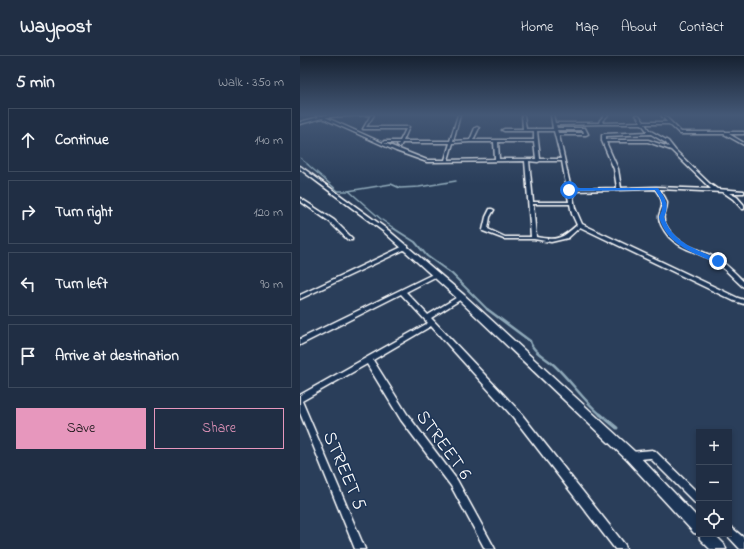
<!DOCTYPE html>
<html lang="en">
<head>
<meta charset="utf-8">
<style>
  body { margin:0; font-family:"Indie Flower",sans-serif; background:#2d3a4f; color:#f1f3f6 }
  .controls { position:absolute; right:12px; bottom:12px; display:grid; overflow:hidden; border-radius:0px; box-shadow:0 2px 6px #0003 }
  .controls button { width:36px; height:36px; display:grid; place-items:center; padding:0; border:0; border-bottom:1px solid #3d4a5d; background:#202e44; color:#f1f3f6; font:20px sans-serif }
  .stop { position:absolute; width:12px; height:12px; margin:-9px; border:3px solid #1a73e8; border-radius:50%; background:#fff }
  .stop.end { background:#1a73e8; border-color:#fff; box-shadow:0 1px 4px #0008 }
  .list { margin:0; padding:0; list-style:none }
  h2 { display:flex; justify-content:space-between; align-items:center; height:52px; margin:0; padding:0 16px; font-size:17px }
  h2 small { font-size:13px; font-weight:400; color:#a2a8b2 }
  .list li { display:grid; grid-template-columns:26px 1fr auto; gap:12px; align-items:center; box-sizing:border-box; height:64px; margin:0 8px 8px; padding:0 8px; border:1px solid #3d4a5d; border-radius:0px }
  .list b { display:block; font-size:15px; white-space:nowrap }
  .list em { font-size:13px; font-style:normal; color:#a2a8b2 }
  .actions { display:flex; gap:8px; padding:12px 16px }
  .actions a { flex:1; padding:9px 0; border:1px solid #e797bd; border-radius:0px; text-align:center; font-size:14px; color:#e797bd }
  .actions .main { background:#e797bd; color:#111 }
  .icon { flex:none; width:22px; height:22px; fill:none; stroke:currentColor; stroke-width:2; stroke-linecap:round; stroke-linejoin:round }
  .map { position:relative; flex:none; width:444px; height:493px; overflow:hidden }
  header { display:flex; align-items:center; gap:24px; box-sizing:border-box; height:56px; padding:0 20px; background:#202e44; border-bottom:1px solid #3d4a5d }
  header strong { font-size:19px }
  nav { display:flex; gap:22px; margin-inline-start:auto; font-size:14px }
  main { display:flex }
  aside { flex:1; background:#202e44 }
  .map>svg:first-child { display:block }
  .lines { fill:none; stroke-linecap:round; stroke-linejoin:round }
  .stream-far4 { stroke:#8fa9b9; stroke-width:1 }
  .stream-far3 { stroke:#8fa9b9; stroke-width:1.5 }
  .stream-far2 { stroke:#8fa9b9; stroke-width:2 }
  .stream-far1 { stroke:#8fa9b9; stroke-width:2.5 }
  .stream { stroke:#8fa9b9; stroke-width:3 }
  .minor-casing { stroke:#fff; stroke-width:3 }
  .tertiary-casing { stroke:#fff; stroke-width:3 }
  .minor { fill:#1d3557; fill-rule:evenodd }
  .tertiary { fill:#1d3557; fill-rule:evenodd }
  .route { fill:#1a73e8 }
  .labels { text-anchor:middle; stroke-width:3; stroke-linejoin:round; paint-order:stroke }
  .near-street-label { font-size:19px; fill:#fff; stroke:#1d3557 }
</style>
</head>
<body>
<header>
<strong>Waypost</strong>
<nav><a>Home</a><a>Map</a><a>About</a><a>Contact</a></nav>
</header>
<main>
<aside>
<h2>5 min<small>Walk · 350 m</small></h2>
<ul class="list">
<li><svg class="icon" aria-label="ahead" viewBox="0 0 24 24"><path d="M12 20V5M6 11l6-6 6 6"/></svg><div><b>Continue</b></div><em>140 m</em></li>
<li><svg class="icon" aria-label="right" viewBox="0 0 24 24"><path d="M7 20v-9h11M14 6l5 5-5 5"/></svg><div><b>Turn right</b></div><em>120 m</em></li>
<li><svg class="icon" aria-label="left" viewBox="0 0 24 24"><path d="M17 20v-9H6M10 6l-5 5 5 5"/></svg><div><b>Turn left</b></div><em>90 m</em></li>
<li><svg class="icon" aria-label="arrive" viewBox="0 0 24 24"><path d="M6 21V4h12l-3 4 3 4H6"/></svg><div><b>Arrive at destination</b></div></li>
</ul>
<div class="actions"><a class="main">Save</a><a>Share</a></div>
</aside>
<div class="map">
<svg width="444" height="493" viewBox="0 0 444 493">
  <rect width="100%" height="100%" fill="#2a3e5a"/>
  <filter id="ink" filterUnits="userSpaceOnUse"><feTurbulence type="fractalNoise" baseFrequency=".025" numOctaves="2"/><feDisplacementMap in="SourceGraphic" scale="8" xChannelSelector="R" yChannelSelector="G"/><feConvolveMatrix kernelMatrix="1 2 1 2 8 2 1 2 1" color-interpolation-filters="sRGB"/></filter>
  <g filter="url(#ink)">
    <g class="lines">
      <path class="stream-far4" d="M0 102 9 109"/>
      <path class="stream-far3" d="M7 108 38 135H49L82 164 95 173
        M48 135 91 128 100 132 119 131 156 125"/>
      <path class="stream-far2" d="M93 172 115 186 127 200 152 218 188 254"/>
      <path class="stream-far1" d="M187 253 230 285C232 295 246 302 254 309 271 325 283 344 301 359"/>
      <path class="stream" d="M300 358 317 372"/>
      <g class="minor-casing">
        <path id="minor" d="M16 59 22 60 26 59H69L25 61 83 87 84 85H100L106 73H63L71 59H74L66 71H109L103 85H150L158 59H160L153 85 170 84 175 72 177 71 179 72 173 84H234V75H204L202 74 204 73H223L222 59H224L226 73H253L251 59H253L255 67H299L300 64 305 59H308L302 65 303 67 341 66 336 59H339L344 66H367L361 59H364L381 76H444V78H429L444 87V89L424 78H380L369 68H345L349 74 368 85 375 94 410 128 417 133 444 135V137H429L437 141 444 149V153H442L433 143 423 136 359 133C362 137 366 142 367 147 367 151 365 155 364 159 362 165 368 174 372 178 383 191 401 194 416 202 427 208 435 217 444 226V231L442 230C432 221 424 211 412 204 398 196 380 193 369 181 365 176 359 168 359 161 359 157 363 152 362 147 362 142 358 137 355 133L272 135 275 152 282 168 438 242 444 244V248L434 245 280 171 268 182 251 186 234 183H204L183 175V174L186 161 190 153H192L194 154 190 161 188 173 205 181H231L225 105 127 106 96 95 22 62 0 68V66L19 61ZM302 68H342L348 76 304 78 302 79V85L314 113 317 132 271 133 259 79H286L288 78 285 72H257L256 69ZM257 74H283L284 77H258ZM237 75H254L261 103H240ZM351 78 366 87 369 91 348 84H306V80ZM170 86H194L195 103 148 104 153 87ZM198 86H234L236 103H199ZM306 86H348L371 94 411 133 356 131 321 132 318 113ZM84 87H99L97 90 99 91H100L102 87H150L145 104H127ZM229 105 238 106 240 105H262L269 146H233ZM233 148H270L272 158 277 169C261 183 258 185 236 181Z
          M0 142 34 164 52 182V184H48L30 166 0 145Z
          M106 189 108 190V192L0 243V239Z
          M135 217 138 219 137 220 106 236 128 259 159 240H163L164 241 163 242 131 262 219 355 325 489 326 493H315L213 361 131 270 73 304 107 358 157 424 195 493H185L151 430 101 364 67 308 2 345 65 493H55L0 357V339L128 267 101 238 0 289V283Z
          M352 394 355 395 399 438V450L396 448 350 402 331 404 328 403 327 400 328 397 331 396Z
          M429 470 432 472 444 482V493H440L426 478H429Z"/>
      </g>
      <g class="tertiary-casing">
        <path id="tertiary" d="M0 110 88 174 164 239 335 396 399 463V478H414L424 488 426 493H410L400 483 399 478 394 477 327 404 158 243 84 176 0 113Z"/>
      </g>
      <use href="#minor" class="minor"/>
      <use href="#tertiary" class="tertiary"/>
    </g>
  </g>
  <linearGradient id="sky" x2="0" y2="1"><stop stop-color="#172232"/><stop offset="0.46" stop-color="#445876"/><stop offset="1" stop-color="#445876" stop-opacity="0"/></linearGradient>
  <rect width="444" height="128" fill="url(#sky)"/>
  <path class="route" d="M358 132C365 142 370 149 364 161 372 187 398 194 420 204V207H416C392 196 367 189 359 161 365 150 362 144 355 134L269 135 267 134 269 132Z"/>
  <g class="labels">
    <g class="near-street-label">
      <text transform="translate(145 388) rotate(54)" y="7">STREET 6</text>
      <text transform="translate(46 414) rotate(67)" y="7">STREET 5</text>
    </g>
  </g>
</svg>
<div class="controls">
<button>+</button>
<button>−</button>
<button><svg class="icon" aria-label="locate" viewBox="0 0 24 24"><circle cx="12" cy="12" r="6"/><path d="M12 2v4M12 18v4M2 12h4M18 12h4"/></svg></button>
</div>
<div class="stop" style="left:269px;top:134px"></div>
<div class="stop end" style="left:418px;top:205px"></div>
</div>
</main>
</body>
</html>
